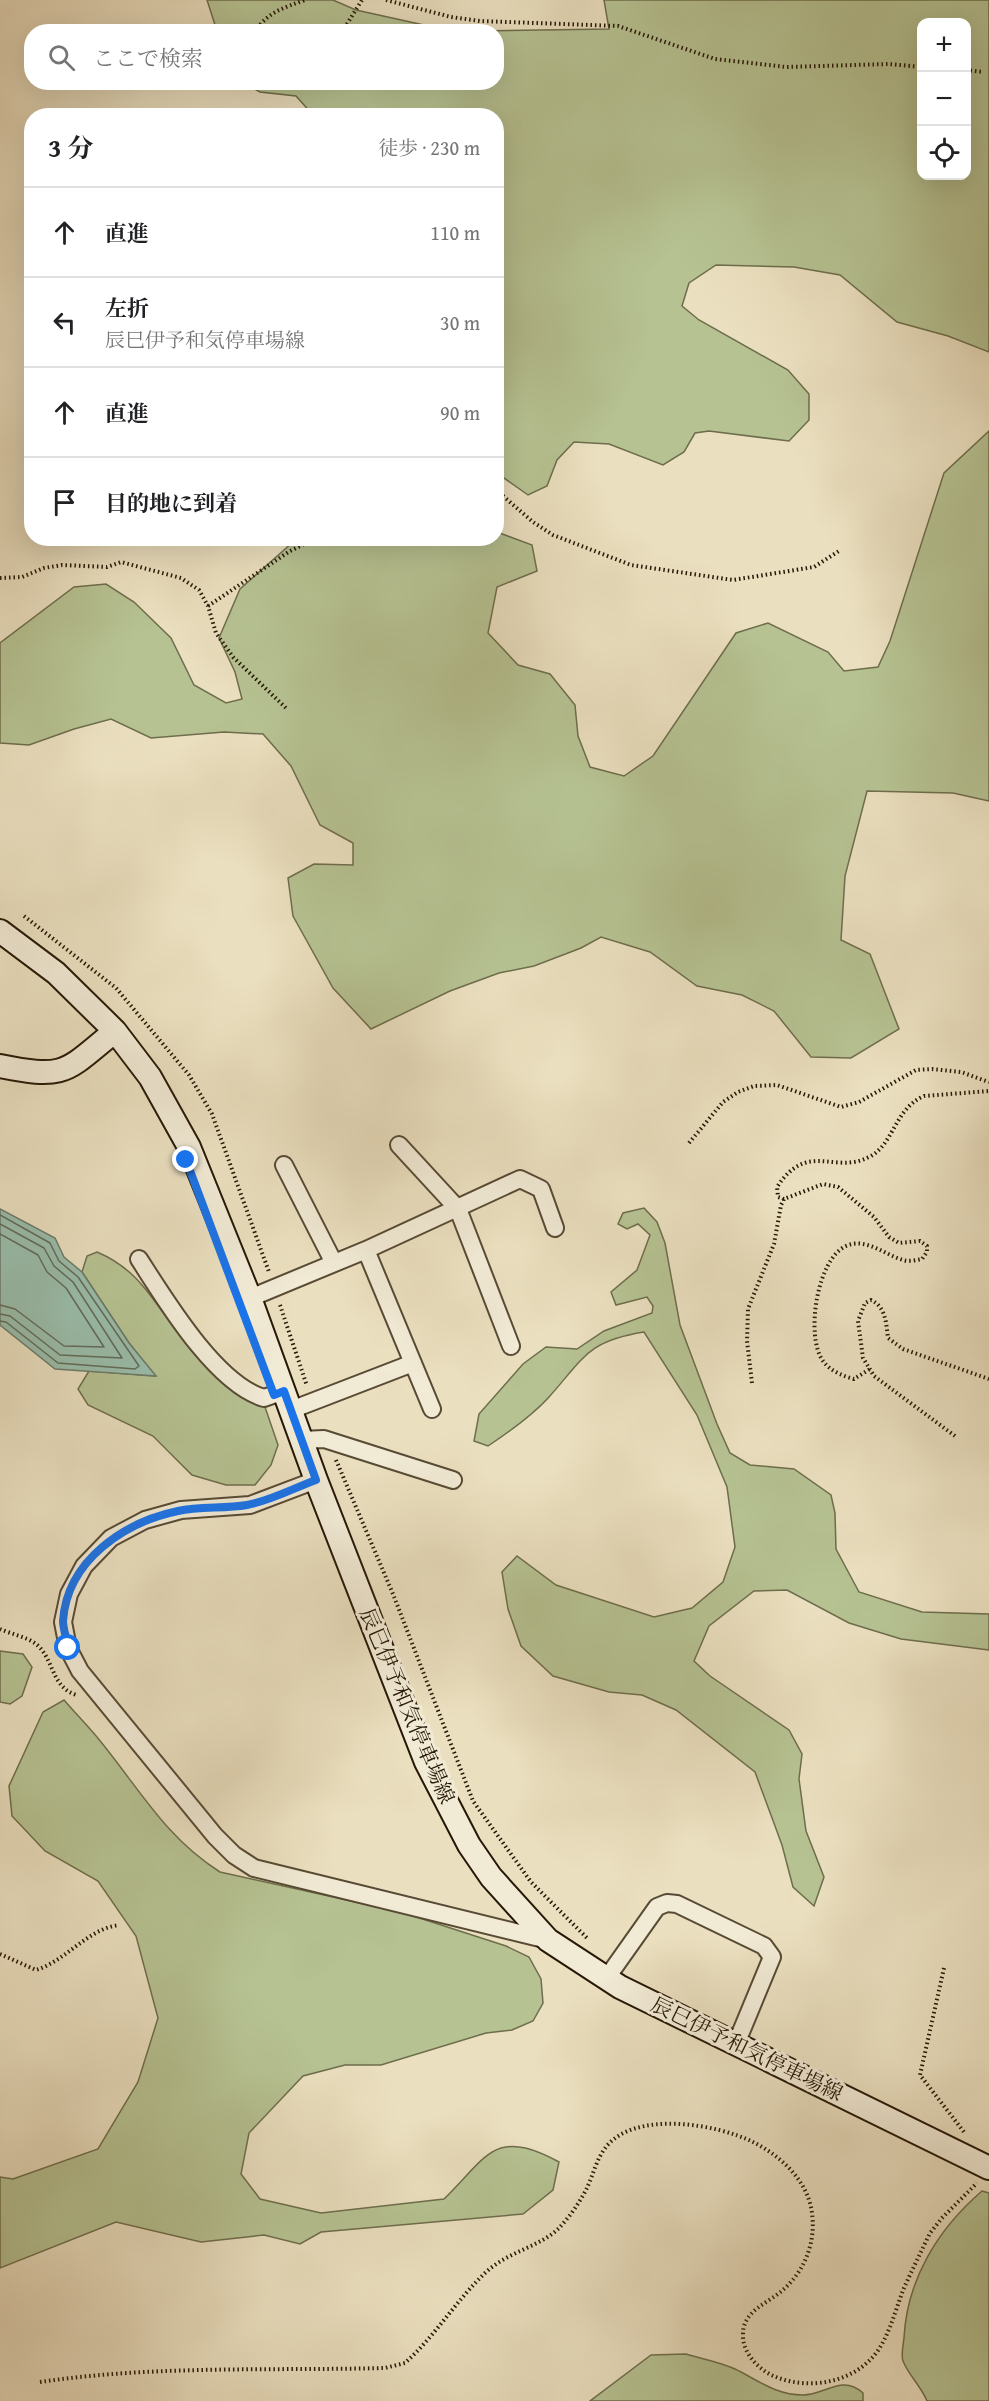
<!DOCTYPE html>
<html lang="ja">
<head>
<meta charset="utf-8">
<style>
  body { margin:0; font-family:"Gentium Book Plus","Noto Serif JP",serif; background:#f2f2f2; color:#202124 }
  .controls { position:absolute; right:18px; top:18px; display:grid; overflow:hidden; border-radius:12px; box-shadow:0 6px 24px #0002 }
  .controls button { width:54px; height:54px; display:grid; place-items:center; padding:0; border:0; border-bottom:2px solid #e0e0e0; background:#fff; color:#202124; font:30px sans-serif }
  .stop { position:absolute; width:18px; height:18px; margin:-14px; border:4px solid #1a73e8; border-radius:50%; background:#fff }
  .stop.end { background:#1a73e8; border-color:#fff; box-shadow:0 2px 6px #0008 }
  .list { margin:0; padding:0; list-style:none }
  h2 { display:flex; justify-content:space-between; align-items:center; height:78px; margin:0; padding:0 24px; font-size:26px }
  h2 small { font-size:20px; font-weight:400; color:#757577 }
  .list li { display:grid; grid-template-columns:39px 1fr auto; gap:18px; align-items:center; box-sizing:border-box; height:90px; padding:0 24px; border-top:2px solid #e0e0e0 }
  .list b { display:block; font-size:22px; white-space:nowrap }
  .list p { margin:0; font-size:20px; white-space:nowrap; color:#757577 }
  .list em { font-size:20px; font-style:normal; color:#757577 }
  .icon { flex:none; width:33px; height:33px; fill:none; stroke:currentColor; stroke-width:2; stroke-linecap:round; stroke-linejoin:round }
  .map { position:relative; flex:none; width:989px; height:2401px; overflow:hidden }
  .search { position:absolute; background:#fff; box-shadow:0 6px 24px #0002; left:24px; top:24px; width:480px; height:66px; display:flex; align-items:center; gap:15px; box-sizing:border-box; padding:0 21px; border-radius:24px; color:#757577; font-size:22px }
  .panel { position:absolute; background:#fff; box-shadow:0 6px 24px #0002; left:24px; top:108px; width:480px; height:438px; border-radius:24px }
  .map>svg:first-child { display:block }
  .green { fill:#b6c292; stroke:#6e6d4c; stroke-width:1.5; fill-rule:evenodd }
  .water { fill:#99bdab; stroke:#6b7b69; stroke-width:1.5 }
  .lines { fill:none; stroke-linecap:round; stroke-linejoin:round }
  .shore { stroke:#606a58; stroke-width:1.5 }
  .minor-casing { stroke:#584a34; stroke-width:20 }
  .secondary-casing { stroke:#271806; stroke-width:26 }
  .path { stroke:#271806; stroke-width:4; stroke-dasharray:1.5 3; stroke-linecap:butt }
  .minor { stroke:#f1ead5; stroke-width:16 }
  .secondary { stroke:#f1ead5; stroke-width:22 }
  .route { stroke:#1a73e8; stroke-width:8 }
  .labels { text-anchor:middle; stroke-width:6; stroke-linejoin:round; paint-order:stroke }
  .street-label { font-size:21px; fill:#271806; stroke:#f1ead5 }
</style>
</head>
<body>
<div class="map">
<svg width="989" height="2401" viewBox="0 0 989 2401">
  <rect width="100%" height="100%" fill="#eadfbf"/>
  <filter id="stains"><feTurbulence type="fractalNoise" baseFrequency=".00333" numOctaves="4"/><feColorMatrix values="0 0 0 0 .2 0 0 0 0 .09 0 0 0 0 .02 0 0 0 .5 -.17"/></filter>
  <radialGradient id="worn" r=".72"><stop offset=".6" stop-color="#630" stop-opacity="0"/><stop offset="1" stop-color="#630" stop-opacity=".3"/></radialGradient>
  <path class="green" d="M207 0H333L356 10 451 31H217Z
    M604 0H989V352L948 336 897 322 840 275 794 267 716 265 689 283 682 306 699 320 788 370 809 394V420L789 441 709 431 695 433 684 452 663 465 609 444 574 442 557 460 547 486 528 495 497 473 496 116 313 115 296 96 260 92 244 83 496 82V32L478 31 609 29ZM922 22H966V176H922Z
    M989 431V801L953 793 867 791 845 876 841 940 870 954 899 1029 851 1058 811 1057 774 1011 742 995 697 986 650 952 601 937 581 948 534 966 499 973 450 991 371 1029 333 988 293 916 288 878 314 864 353 865V843L320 825 291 766 263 734 224 732 151 738 111 719 74 729 29 745 0 743V643L74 587 106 584 134 602 171 638 194 685 226 703 242 699 235 672 219 638 240 589 293 542 300 538H496L497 532 532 545 537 571 497 587 488 633 518 665 550 674 575 705 578 736 590 767 624 776 653 756 736 633 768 623 828 652 844 671 878 667 890 641 944 473Z
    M644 1208 657 1222 665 1243 680 1325 717 1424 730 1453 750 1465 794 1469 831 1495 835 1513 836 1549 859 1592 922 1612 989 1614V1650L901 1639 849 1623 787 1590 754 1591 709 1626 694 1661 710 1676 789 1730 802 1754 799 1779 806 1831 824 1877 814 1906 793 1887 782 1845 755 1772 676 1710 642 1695 609 1692 553 1676 521 1646 508 1609 502 1572 517 1556 556 1585 654 1617 692 1608 723 1582 735 1547 727 1487 697 1415 644 1332C587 1341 584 1358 549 1397 532 1416 509 1432 488 1446L474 1441 479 1414 523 1364 546 1347 577 1349 604 1331 652 1313 653 1306 647 1297 616 1305 611 1292 637 1270 650 1235 638 1224 627 1229 618 1224 623 1213Z
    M97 1252C137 1269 150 1296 175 1329 199 1363 227 1391 265 1407L278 1445 271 1465 255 1485H226L192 1475 153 1436 88 1405 78 1389 89 1371 155 1376 129 1343 82 1272 87 1256Z
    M0 1651 23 1654 32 1667 22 1696 10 1704 0 1702Z
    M64 1700C76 1714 90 1728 101 1742 140 1790 167 1839 220 1872L401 1912 506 1946 529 1957 541 1979 543 2003 533 2021 512 2030 486 2033 381 2065H345L303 2076 249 2133 241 2174 260 2199 321 2213 444 2199C488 2156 494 2127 559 2162L553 2190 523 2214 321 2232 300 2244 264 2235 201 2242 116 2222 0 2268V2177L13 2179 98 2149 138 2082 158 2018 136 1936 98 1881 45 1851 12 1816 9 1786 43 1712Z
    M982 2191 989 2193V2401H927C921 2386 909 2376 903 2361 901 2356 903 2345 904 2338 907 2279 938 2229 982 2191Z
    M686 2354C702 2359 720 2362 735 2369 758 2380 775 2395 803 2395 825 2395 842 2374 863 2393V2401H590L651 2355Z"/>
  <path class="water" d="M0 1209 55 1238 64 1257 82 1272 129 1343 156 1376 55 1369 0 1325Z"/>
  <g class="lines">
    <path class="shore" d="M0 1215 50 1243 59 1261 78 1277 139 1366 135 1369 58 1363 6 1322 0 1321
      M0 1224 44 1248 54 1266 73 1282 122 1358 60 1355 10 1316 0 1314
      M0 1234 38 1255 47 1272 66 1288 104 1347 64 1346 15 1309 0 1305"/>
    <g class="minor-casing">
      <path id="minor" d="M399 1145 458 1209 511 1346
        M284 1165 334 1263
        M366 1250 432 1409
        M139 1259C166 1301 216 1384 264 1398L284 1391
        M250 1298 366 1250 520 1179 541 1189 555 1228
        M291 1410 413 1363
        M301 1440 324 1439 453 1480
        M316 1480 250 1505 181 1510 145 1520 111 1538 84 1566 69 1594 63 1622 68 1648 80 1671 215 1836 234 1855 254 1868 548 1940
        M606 1979 657 1907 667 1903 677 1904 764 1946 772 1957 736 2044"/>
    </g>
    <g class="secondary-casing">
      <path id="secondary" d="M0 931 56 973 115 1031 150 1077 189 1147 250 1298 316 1480 426 1762 469 1845 491 1877 548 1940 620 1987 989 2168
        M0 1066C66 1079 64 1073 115 1031"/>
    </g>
    <path class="path" d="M386 0 451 17 480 21 618 26 715 59 786 67 889 64 922 67
      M255 32C268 11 284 8 305 0
      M342 32 362 0
      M966 70 983 72
      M496 490 533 522 553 535 631 565 733 580 814 567 839 551
      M0 578 22 577 44 568 62 565 107 567 121 562 181 578 199 590 208 606 216 633 233 657 288 710
      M208 606 290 551 316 538
      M24 916 116 988 189 1075 212 1114 269 1272
      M689 1143 723 1102 738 1092 754 1086 777 1085 841 1107 859 1102 916 1070 932 1069 961 1072 989 1082
      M784 1199 778 1197 777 1187C808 1140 834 1175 869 1157 894 1145 894 1109 924 1096L989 1091
      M280 1305 307 1386
      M752 1383 747 1341 748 1309 774 1244 781 1205 784 1199 823 1184 838 1187 874 1217 889 1237 899 1243 920 1241 927 1246V1252L922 1259C916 1260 909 1262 903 1260 885 1255 866 1237 846 1246 817 1259 805 1336 823 1361 830 1371 843 1376 854 1379L870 1369
      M955 1436 874 1376 863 1358 858 1321 865 1303 871 1300C886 1307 886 1323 888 1338L903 1349 989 1379
      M336 1460 393 1594 473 1801 531 1882 588 1939
      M0 1629C11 1634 27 1637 36 1644 54 1658 51 1688 77 1695
      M0 1954 36 1970C66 1961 87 1929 119 1925
      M944 1968 920 2075 964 2132
      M40 2382C156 2365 269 2371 385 2368L405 2363C435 2336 456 2301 485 2273 507 2252 539 2247 558 2229 569 2218 580 2202 587 2188 593 2175 597 2158 606 2147 635 2110 717 2124 753 2142 781 2156 808 2181 812 2213 816 2242 805 2270 784 2289 768 2304 742 2310 743 2336 743 2354 760 2371 776 2377 811 2391 857 2382 879 2349 891 2330 896 2308 904 2288 912 2270 921 2252 930 2233L942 2218 977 2183"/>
    <use href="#minor" class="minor"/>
    <use href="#secondary" class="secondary"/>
  </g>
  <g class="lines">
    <path class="route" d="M68 1648C67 1639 63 1629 63 1621 67 1560 125 1522 178 1511 200 1506 224 1509 247 1505 270 1501 294 1488 316 1480L284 1391 274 1395 186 1160"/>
  </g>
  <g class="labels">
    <g class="street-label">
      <text transform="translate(407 1706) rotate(67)" y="7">辰巳伊予和気停車場線</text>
      <text transform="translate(747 2049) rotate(26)" y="7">辰巳伊予和気停車場線</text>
    </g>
  </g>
  <rect width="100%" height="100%" filter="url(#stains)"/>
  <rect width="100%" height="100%" fill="url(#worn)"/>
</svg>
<div class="controls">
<button>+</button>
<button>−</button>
<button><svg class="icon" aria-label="locate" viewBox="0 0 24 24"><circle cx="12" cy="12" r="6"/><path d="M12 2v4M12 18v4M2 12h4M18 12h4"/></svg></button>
</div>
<div class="stop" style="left:68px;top:1648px"></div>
<div class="stop end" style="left:186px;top:1160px"></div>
<div class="search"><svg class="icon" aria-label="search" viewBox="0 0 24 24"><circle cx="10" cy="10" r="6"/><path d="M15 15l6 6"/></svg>ここで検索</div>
<section class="panel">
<h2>3 分<small>徒歩 · 230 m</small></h2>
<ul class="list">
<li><svg class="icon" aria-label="ahead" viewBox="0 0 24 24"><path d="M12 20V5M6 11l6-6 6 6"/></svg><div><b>直進</b></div><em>110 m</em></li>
<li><svg class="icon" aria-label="left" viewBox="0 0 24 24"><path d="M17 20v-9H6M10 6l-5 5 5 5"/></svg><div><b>左折</b><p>辰巳伊予和気停車場線</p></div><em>30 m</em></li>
<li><svg class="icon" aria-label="ahead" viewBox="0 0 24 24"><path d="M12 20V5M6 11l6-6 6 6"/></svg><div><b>直進</b></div><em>90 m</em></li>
<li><svg class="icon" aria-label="arrive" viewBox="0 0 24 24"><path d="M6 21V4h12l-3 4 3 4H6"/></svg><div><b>目的地に到着</b></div></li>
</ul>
</section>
</div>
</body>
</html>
